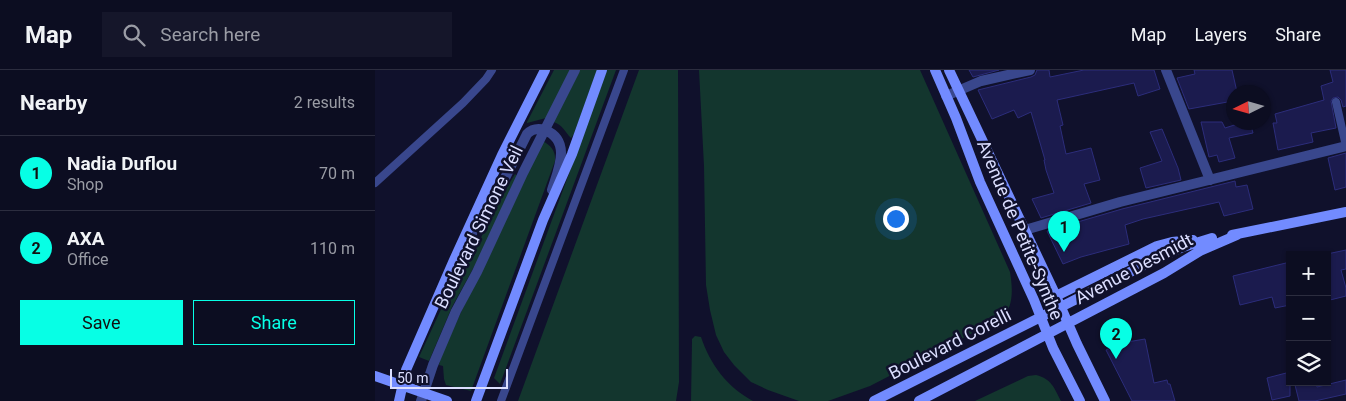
<!DOCTYPE html>
<html lang="en">
<head>
<meta charset="utf-8">
<style>
  body { margin:0; font-family:Roboto,sans-serif; background:#15162a; color:#f1f3f6 }
  .controls { position:absolute; right:15px; bottom:15px; display:grid; overflow:hidden; border-radius:0px; box-shadow:0 1px 4px #0004 }
  .controls button { width:45px; height:45px; display:grid; place-items:center; padding:0; border:0; border-bottom:1px solid #2c2d3f; background:#0c0d21; color:#f1f3f6; font:25px sans-serif }
  .compass { position:absolute; left:851px; top:15px; width:45px; height:45px; border-radius:50%; background:#0c0d21; box-shadow:0 1px 4px #0004; rotate:265deg }
  .scale { position:absolute; left:15px; bottom:12px; width:118px; box-sizing:border-box; padding-left:5px; border:2px solid #dbdeff; border-top:0; font-size:14px; line-height:18px; white-space:nowrap; color:#dbdeff; -webkit-text-stroke:4px #10112c; paint-order:stroke }
  .you { position:absolute; left:520px; top:148px; width:18px; height:18px; margin:-12px; border:4px solid #fff; border-radius:50%; background:#1a73e8; box-shadow:0 0 0 8px #1a73e833 }
  .badge { display:grid; place-items:center; width:32px; height:32px; border-radius:50%; background:#07ffe5; color:#111; font-size:16px; font-weight:700 }
  .pin { position:absolute; translate:-50% -41px; filter:drop-shadow(0 1px 2px #0008) }
  .pin::after { content:''; position:absolute; top:26px; width:18px; height:15px; background:inherit; clip-path:polygon(0 0,100% 0,50% 100%) }
  .list { margin:0; padding:0; list-style:none }
  h2 { display:flex; justify-content:space-between; align-items:center; height:65px; margin:0; padding:0 20px; font-size:21px }
  h2 small { font-size:16px; font-weight:400; color:#9a9ca5 }
  .list li { display:grid; grid-template-columns:32px 1fr auto; gap:15px; align-items:center; box-sizing:border-box; height:75px; padding:0 20px; border-top:1px solid #2c2d3f }
  .list b { display:block; font-size:19px; white-space:nowrap }
  .list p { margin:0; font-size:16px; white-space:nowrap; color:#9a9ca5 }
  .list em { font-size:16px; font-style:normal; color:#9a9ca5 }
  .actions { display:flex; gap:10px; padding:15px 20px }
  .actions a { flex:1; padding:11px 0; border:1px solid #07ffe5; border-radius:0px; text-align:center; font-size:18px; color:#07ffe5 }
  .actions .main { background:#07ffe5; color:#111 }
  .icon { flex:none; width:28px; height:28px; fill:none; stroke:currentColor; stroke-width:2; stroke-linecap:round; stroke-linejoin:round }
  .map { position:relative; flex:none; width:971px; height:331px; overflow:hidden }
  header { display:flex; align-items:center; gap:30px; box-sizing:border-box; height:70px; padding:0 25px; background:#0c0d21; border-bottom:1px solid #2c2d3f }
  header strong { font-size:24px }
  nav { display:flex; gap:28px; margin-inline-start:auto; font-size:18px }
  .search { width:350px; height:45px; background:#15162a; display:flex; align-items:center; gap:12px; box-sizing:border-box; padding:0 18px; border-radius:0px; color:#9a9ca5; font-size:19px }
  main { display:flex }
  aside { flex:1; background:#0c0d21 }
  .map>svg:first-child { display:block }
  .green { fill:#13362e }
  .building { fill:#1b1b4e; stroke:#2c2d7b }
  .lines { fill:none; stroke-linecap:round; stroke-linejoin:round }
  .lane { stroke:#39478d; stroke-width:8 }
  .street { stroke:#39478d; stroke-width:10 }
  .secondary { stroke:#728bff; stroke-width:10 }
  .labels { text-anchor:middle; stroke-width:5; stroke-linejoin:round; paint-order:stroke }
  .street-label { font-size:18px; fill:#dbdeff; stroke:#10112c }
</style>
</head>
<body>
<header>
<strong>Map</strong>
<div class="search"><svg class="icon" aria-label="search" viewBox="0 0 24 24"><circle cx="10" cy="10" r="6"/><path d="M15 15l6 6"/></svg>Search here</div>
<nav><a>Map</a><a>Layers</a><a>Share</a></nav>
</header>
<main>
<aside>
<h2>Nearby<small>2 results</small></h2>
<ul class="list">
<li><span class="badge">1</span><div><b>Nadia Duflou</b><p>Shop</p></div><em>70 m</em></li>
<li><span class="badge">2</span><div><b>AXA</b><p>Office</p></div><em>110 m</em></li>
</ul>
<div class="actions"><a class="main">Save</a><a>Share</a></div>
</aside>
<div class="map">
<svg width="971" height="331" viewBox="0 0 971 331">
  <rect width="100%" height="100%" fill="#10112c"/>
  <path class="green" d="M179 0H195L171 48 152 53V52Z
    M204 0H222L199 64 196 68C190 62 187 54 178 52Z
    M232 0H241L125 314 119 308Z
    M264 0H303L304 312 301 331H143Z
    M324 0H545L635 202C637 214 639 232 631 243 627 247 622 250 617 253L495 316 453 331H424L393 320 376 312 359 295 349 282 341 265 335 240 331 215 329 96Z
    M168 71C176 76 181 81 180 91L96 321 71 315 69 309 68 296 64 295 66 286 87 240Z
    M140 104 142 106 105 186 77 237 54 291 44 287 74 222 101 179 117 143Z
    M320 266 326 267C335 294 352 317 378 331H316L317 272V269Z
    M661 305C677 309 679 318 686 331H600L653 306Z"/>
  <path class="building" d="M594 0H624L598 7Z
    M662 0H674L675 7 709 0H779L785 19 763 26 759 13 682 30 688 55 685 56 691 84 716 78 725 110 709 114 716 133 666 148 657 129 679 123 671 100 669 90H670L656 42 643 48 639 40 617 49 603 20 656 7 660 5Z
    M819 0H857L862 22H858V31L814 39 802 8 820 4Z
    M955 0H971V36L968 37 966 30 963 27 958 28 956 31 961 58 936 63 938 72 903 80 898 53H902L900 44 949 30 946 16 958 12Z
    M826 52H847L850 58 869 52H875L878 63 854 68 860 88 844 92 842 85 834 87Z
    M787 59 803 98 806 110 771 118 765 98 787 91 775 62Z
    M971 83V117L960 120 953 88Z
    M860 111 861 117 872 115 878 139 849 146 844 132 768 149 750 155 754 174 706 187 688 194 672 161 747 139Z
    M971 180V199L966 200 971 218V226L955 230 952 219V184Z
    M915 192V235L900 238 897 227 865 235 858 206Z
    M770 269 779 313 792 310 793 314H795L800 331H757L731 280 746 273Z
    M915 302V326L897 330 892 308Z
    M971 310V324L940 331H924L920 315 929 312H941L942 317Z"/>
  <g class="lines">
    <path class="lane" d="M961 32 971 76
      M0 113 88 33 111 9 117 0
      M126 331 249 0"/>
    <path class="street" d="M791 0 835 110
      M571 26 606 11 655 0
      M650 160 745 132 971 76
      M89 175 119 130 152 64C157 59 163 58 170 60 197 71 183 100 177 120
      M46 331 58 295 81 241 102 202 148 103 200 0"/>
    <path class="secondary" d="M560 0 581 48 605 112 659 230 678 278 705 331
      M574 0 681 226 702 274 730 331
      M857 165 971 142
      M681 226 782 176 797 172 818 170
      M0 306 72 331
      M24 331 31 300 79 190 127 85 170 0
      M101 331 168 150 197 84 227 0
      M499 331 781 189 808 177 837 168
      M544 331 789 203 825 181 862 165"/>
  </g>
  <g class="labels">
    <g class="street-label">
      <text transform="translate(104 157) rotate(-64)" y="6">Boulevard Simone Veil</text>
      <text transform="translate(645 160) rotate(67)" y="6">Avenue de Petite-Synthe</text>
      <text transform="translate(759 199) rotate(-28)" y="6">Avenue Desmidt</text>
      <text transform="translate(575 274) rotate(-27)" y="6">Boulevard Corelli</text>
    </g>
  </g>
</svg>
<div class="controls">
<button>+</button>
<button>−</button>
<button><svg class="icon" aria-label="layers" viewBox="0 0 24 24"><path d="M12 4l9 5-9 5-9-5zM3 14l9 5 9-5"/></svg></button>
</div>
<svg class="compass" viewBox="-18 -18 36 36"><path d="M0-13l5 13h-10z" fill="#e53935"/><path d="M0 13l5-13h-10z" fill="#9a9ca5"/></svg>
<div class="scale">50 m</div>
<div class="you"></div>
<div class="pin badge" style="left:689px;top:182px">1</div>
<div class="pin badge" style="left:741px;top:289px">2</div>
</div>
</main>
</body>
</html>
